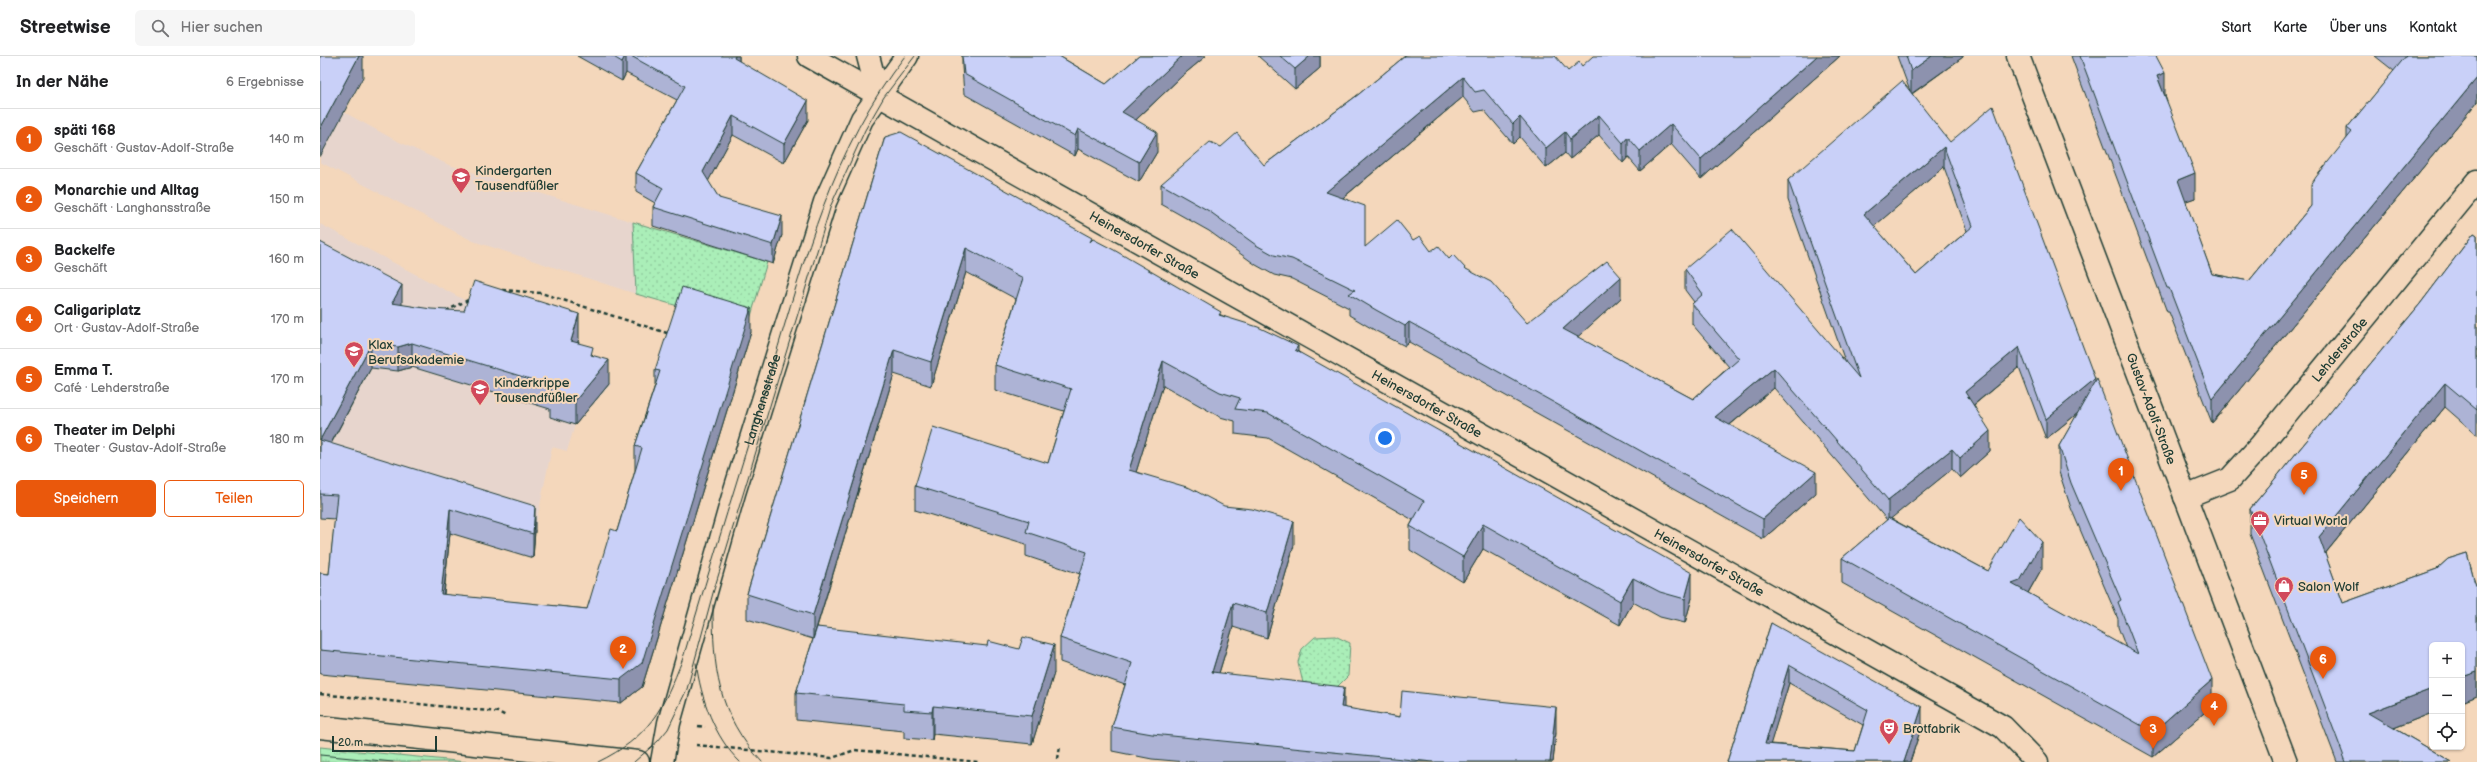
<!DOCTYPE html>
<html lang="de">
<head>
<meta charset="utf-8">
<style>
  body { margin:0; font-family:"Balsamiq Sans",sans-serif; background:#f6f6f6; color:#202124 }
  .controls { position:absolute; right:12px; bottom:12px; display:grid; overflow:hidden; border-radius:6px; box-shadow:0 1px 3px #0004 }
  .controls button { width:36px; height:36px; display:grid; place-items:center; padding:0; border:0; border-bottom:1px solid #e0e0e0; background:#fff; color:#202124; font:20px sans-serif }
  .scale { position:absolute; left:12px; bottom:10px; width:105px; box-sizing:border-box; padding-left:4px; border:2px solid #1f3d34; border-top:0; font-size:11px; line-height:14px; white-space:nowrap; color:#1f3d34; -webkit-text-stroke:3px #f4d7bb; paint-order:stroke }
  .you { position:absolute; left:1065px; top:382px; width:14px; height:14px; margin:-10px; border:3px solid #fff; border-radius:50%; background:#1a73e8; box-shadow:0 0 0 6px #1a73e833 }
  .badge { display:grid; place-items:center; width:26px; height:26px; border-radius:50%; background:#ea580c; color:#fff; font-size:13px; font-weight:700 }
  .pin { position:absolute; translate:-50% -33px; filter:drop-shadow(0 1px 2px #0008) }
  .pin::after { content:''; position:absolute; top:21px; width:14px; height:12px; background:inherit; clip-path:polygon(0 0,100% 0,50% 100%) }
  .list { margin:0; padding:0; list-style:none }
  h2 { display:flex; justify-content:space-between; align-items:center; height:52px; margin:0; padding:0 16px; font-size:17px }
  h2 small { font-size:13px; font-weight:400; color:#757577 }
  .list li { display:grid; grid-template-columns:26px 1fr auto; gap:12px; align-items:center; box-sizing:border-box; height:60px; padding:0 16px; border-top:1px solid #e0e0e0 }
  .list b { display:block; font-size:15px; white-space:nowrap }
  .list p { margin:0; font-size:13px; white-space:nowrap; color:#757577 }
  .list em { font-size:13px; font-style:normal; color:#757577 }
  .actions { display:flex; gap:8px; padding:12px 16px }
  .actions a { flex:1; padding:9px 0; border:1px solid #ea580c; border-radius:6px; text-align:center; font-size:14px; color:#ea580c }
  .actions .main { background:#ea580c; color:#fff }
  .icon { flex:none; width:22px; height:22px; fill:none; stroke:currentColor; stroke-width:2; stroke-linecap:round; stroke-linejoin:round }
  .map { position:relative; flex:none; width:2157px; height:706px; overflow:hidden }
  header { display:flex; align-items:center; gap:24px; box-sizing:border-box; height:56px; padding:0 20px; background:#fff; border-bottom:1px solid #e0e0e0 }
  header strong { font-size:19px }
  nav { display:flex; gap:22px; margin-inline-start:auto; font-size:14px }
  .search { width:280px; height:36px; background:#f6f6f6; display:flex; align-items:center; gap:10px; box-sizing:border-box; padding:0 14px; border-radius:6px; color:#757577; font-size:15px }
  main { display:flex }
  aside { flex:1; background:#fff }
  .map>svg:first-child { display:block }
  .built { fill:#e7d5cd }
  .grass { fill:url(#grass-tufts); stroke:#649676 }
  .park { fill:url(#park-dots); stroke:#649676 }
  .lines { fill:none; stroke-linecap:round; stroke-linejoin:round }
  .street-casing { stroke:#1f3d34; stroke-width:25 }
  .secondary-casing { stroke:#1f3d34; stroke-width:25 }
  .primary-casing { stroke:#1f3d34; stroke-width:25 }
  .path { stroke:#1f3d34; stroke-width:2.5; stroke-dasharray:4 3; stroke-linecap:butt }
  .street { stroke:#f4d7bb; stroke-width:22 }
  .secondary { stroke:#f4d7bb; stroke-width:22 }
  .primary { stroke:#f4d7bb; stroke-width:22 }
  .tram { stroke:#1f3d34; stroke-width:1 }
  .wall { fill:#adb3d5; stroke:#1f3d34; fill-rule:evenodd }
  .shaded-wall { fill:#8d92ae; stroke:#1f3d34 }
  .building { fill:#c9d0f8; stroke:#1f3d34; fill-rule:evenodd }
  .labels { text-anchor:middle; stroke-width:4; stroke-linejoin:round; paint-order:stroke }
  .poi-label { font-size:13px; fill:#1f3d34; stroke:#f4d7bb; text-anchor:start }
  .street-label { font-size:13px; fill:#1f3d34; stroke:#f4d7bb }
</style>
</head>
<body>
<header>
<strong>Streetwise</strong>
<div class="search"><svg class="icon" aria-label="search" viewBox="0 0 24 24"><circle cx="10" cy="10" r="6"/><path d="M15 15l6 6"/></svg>Hier suchen</div>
<nav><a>Start</a><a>Karte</a><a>Über uns</a><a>Kontakt</a></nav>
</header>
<main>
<aside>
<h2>In der Nähe<small>6 Ergebnisse</small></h2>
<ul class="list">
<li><span class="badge">1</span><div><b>späti 168</b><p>Geschäft · Gustav-Adolf-Straße</p></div><em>140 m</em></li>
<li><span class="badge">2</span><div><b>Monarchie und Alltag</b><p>Geschäft · Langhansstraße</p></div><em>150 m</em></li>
<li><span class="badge">3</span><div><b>Backelfe</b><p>Geschäft</p></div><em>160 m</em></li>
<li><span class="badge">4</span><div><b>Caligariplatz</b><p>Ort · Gustav-Adolf-Straße</p></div><em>170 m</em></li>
<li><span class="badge">5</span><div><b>Emma T.</b><p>Café · Lehderstraße</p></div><em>170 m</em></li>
<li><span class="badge">6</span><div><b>Theater im Delphi</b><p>Theater · Gustav-Adolf-Straße</p></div><em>180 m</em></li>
</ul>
<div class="actions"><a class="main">Speichern</a><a>Teilen</a></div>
</aside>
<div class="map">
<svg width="2157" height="706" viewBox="0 0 2157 706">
  <defs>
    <pattern id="grass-tufts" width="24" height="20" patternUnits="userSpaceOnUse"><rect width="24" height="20" fill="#aaeeb8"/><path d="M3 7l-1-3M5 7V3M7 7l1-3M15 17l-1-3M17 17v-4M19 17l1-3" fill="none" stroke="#92cd9f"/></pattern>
    <pattern id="park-dots" width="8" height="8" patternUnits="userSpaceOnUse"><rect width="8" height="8" fill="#aaeeb8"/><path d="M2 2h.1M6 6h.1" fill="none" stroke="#92cd9f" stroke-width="1.8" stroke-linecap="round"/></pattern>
  </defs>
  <rect width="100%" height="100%" fill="#f4d7bb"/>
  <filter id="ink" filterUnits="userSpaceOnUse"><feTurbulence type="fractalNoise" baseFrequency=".025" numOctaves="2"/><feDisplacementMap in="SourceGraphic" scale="8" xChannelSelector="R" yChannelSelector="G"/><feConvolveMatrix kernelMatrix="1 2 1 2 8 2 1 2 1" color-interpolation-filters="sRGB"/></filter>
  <g filter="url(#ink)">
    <path class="built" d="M0 43 75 84 129 109 313 166 316 238 153 185 0 106Z
      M0 168 154 249 259 282 251 309 271 323 291 328 255 369 247 395 232 391 215 474 0 412Z"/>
    <path class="grass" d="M0 691 146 706H0Z"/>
    <path class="park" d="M313 166 447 206 428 270 316 238Z
      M1015 580 1030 587 1028 620 1016 632 983 627 978 606 982 593 995 581Z"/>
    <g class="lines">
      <g class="street-casing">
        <g id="street">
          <path id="s1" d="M489 0 1683 671 1717 706"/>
          <path d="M548 0 558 38"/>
          <path id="s2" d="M1865 441 1910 423 1940 390 2157 125"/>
        </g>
      </g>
      <g class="secondary-casing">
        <g id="secondary">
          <path id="s3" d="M1698 0 1966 706"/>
          <path d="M342 706 349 667 414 437 505 146 542 63 587 0"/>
        </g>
      </g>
      <g class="primary-casing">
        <path id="primary" d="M0 671 318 706"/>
      </g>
      <path class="path" d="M182 234 221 237 350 278
        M126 255 150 243
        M0 638 178 656 186 660
        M378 670 385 671
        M376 689 512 702 535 694 658 706
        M738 703 740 690"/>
      <use href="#street" class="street"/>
      <use href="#secondary" class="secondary"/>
      <use href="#primary" class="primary"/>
      <g class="tram">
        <path d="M393 549C393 612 397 658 442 706"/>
        <path d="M376 607C381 642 394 681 420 706"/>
        <path d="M0 699 73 706"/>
        <path id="s4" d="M278 706C329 681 343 654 363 602 392 505 422 408 452 311 485 202 513 91 585 0"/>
        <path d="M314 706 338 685 348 673 367 633 393 537 511 149 545 74 564 41 595 0"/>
      </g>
    </g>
    <path class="wall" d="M257 0H419V5L488 64 464 107 413 79 388 125 399 142 462 179 453 208 333 170V151L335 147 316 136V117L357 44 306 17 302 25Z
      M642 0H739L786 28 819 0H886L862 20 816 64 837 96 819 126 758 93 755 100 644 38 642 11Z
      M938 0H1000V12L975 33Z
      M1085 0 1248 15 1262 10 1520 0 1381 123 1351 88 1320 115 1308 101 1303 107 1279 79 1250 103 1245 97 1226 112 1200 81 1193 88 1164 54 1155 56 1143 41 1023 142 1045 191 1093 184 1111 195 1129 203 1146 213 1207 267 1301 242 1257 281 1373 343 1409 311 1372 268V248L1374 246 1365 234V213L1526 308 1468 144V124L1590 35 1577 0H1643V1L1592 38 1775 327 1892 650 1833 701 1522 527V502L1567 464 1454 332 1410 369 1496 437 1443 483 1089 286 1085 290 1056 275 1029 259V252L972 223 954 219 936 209 889 175 841 148V128L901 91 944 109 1039 38ZM1624 111 1647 175 1596 219 1554 170ZM1699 311 1726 383 1758 357 1739 390V416L1751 452 1798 563V571L1806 592 1708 537 1722 512 1668 515 1570 462 1632 413 1640 422 1670 395 1654 349Z
      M1751 0H1836L1845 40 1875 142 1865 145 1892 218 1929 225 1991 150 2027 82V72L2074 15 2055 0H2157V46L1892 367 1849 256H1847Z
      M565 81 772 184 901 259 978 296 1372 542 1365 567 1340 561 1313 546 1300 569 1163 493 1143 526 1090 494V470L1093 464 948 382 915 378V365L900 361 843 329 816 416 974 489 947 582 913 571 899 617 1024 652 1080 661 1236 676 1233 706H866L832 703 792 695V671L805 629 740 606V582L760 518 706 500V488L595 454V430L728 407 744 355 675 334V309L696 243 646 216 611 330 574 318 497 571 734 617 712 688 613 678 612 684 584 682V675L476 664V637L493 583 427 563V538Z
      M2154 177 2157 179V379L2125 351 2005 498 2023 547 2117 513 2128 503 2147 497 2154 524 2157 532V640L2142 646V589H2112V657L2074 672 2132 706H2017L1930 478V453L2100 248Z
      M0 186 82 249 259 282 258 286 273 299 289 328 255 369 230 361V353L92 311 78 315 51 312 11 388 215 474 213 502 130 477 124 539 267 553 297 475 315 415V390L335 329V314L431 276 322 631 301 647 0 618V517L9 518 15 463 0 462Z
      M1451 567 1602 669 1590 706H1407ZM1469 627 1543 669 1535 695 1450 688Z"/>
    <path class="shaded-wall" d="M39 0H43V21L0 101V73Z
      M305 0H306V17L302 25V6Z
      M415 0H419V11L414 2Z
      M862 0H886L862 20 802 77V56Z
      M990 0H1000V12L975 33V13Z
      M1497 0H1520L1381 123V103Z
      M1612 0H1643V1L1591 38V15Z
      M1845 17V41L1837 20Z
      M1143 21V41L1006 156V136Z
      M2157 22V46L1892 367V343Z
      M488 45V64L464 107V88Z
      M1279 59V79L1250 103V83Z
      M413 60V79L383 135V116Z
      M1200 61V81L1193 88V68Z
      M1351 68V88L1320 115V95Z
      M758 73V93L755 100V80Z
      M837 76V96L819 126V106Z
      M1245 76V97L1226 112V92Z
      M1308 81V101L1303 107V87Z
      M1624 91V111L1544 179V158Z
      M1875 117V142L1858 148V124Z
      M462 160V179L453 208V189Z
      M646 192V216L611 330V306Z
      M1301 221V242L1243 294V273Z
      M82 229V253L72 247Z
      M431 252V276L322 631 301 647V623Z
      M259 258V282L251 309V285Z
      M1089 266V286L1085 290V270Z
      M92 287V311L78 315V291Z
      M51 288V312L0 408V384Z
      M978 290V314L975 294Z
      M1699 291V311L1645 356V336Z
      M574 294V318L493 583V559Z
      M289 304V328L255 369V345Z
      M843 305V329L809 439V414Z
      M1454 312V332L1395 381V361Z
      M1775 323V343L1726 383V363Z
      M2125 327V351L1999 505V481Z
      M1670 375V395L1640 422V402Z
      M1632 393V413L1568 465V444Z
      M1496 416V437L1443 483V463Z
      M215 450V474L213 502V478Z
      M130 453V477L121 562V538Z
      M974 465V489L947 582V557Z
      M1163 468V493L1143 526V501Z
      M1722 486V512L1700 551 1692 528Z
      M1372 517V542L1365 567V543Z
      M1313 522V546L1300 569V545Z
      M913 547V571L892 640V616Z
      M734 589V617L712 688V660Z
      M1469 609V627L1445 706V688Z
      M2157 616V640L2142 646V621Z
      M1892 624V650L1833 701V676Z
      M1024 631V655L1021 651Z
      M2112 633V657L2048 682V657Z
      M613 650V678L612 684V656Z
      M1236 651V676L1233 706H1230Z
      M1602 651V669L1590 706H1584Z"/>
    <path class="building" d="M0 0H39L0 73Z
      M292 0H305L302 6Z
      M311 0H415L414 2 488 45 464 88 413 60 383 116 399 142 462 160 453 189 333 151 343 132 316 117 365 30Z
      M642 0H739L786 28 819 0H862L802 56 837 76 819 106 758 73 755 80 644 18Z
      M960 0H990L975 13Z
      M1085 0H1235L1248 15 1259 6 1262 10 1273 0H1497L1381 103 1351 68 1320 95 1308 81 1303 87 1279 59 1250 83 1245 76 1226 92 1200 61 1193 68 1164 34 1155 36 1143 21 1006 136 1045 150V191L1077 164 1093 184 1100 180 1111 195 1118 190 1129 203 1133 199 1146 213 1171 226 1207 267 1287 205 1301 221 1243 273 1373 343 1419 303 1372 248 1383 238 1365 213 1412 173 1539 322 1468 124 1582 25 1630 86 1673 50 1775 323 1726 363 1699 291 1645 336 1670 375 1640 402 1632 393 1568 444 1454 312 1395 361 1496 416 1443 463 1089 266 1085 270 1056 254 1029 238 1035 234 972 203 954 199 936 189 889 155 841 128 890 86 901 91 917 77 944 109 1039 38ZM1624 91 1653 170 1596 219 1544 158Z
      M1586 0H1612L1591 15Z
      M1760 0H1836L1845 17 1837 20 1875 117 1858 124 1892 218 1929 225 1991 150V129L1996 121 2032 76 2027 72 2086 0H2085H2157V22L1892 343 1849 232H1847Z
      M581 76 772 182 770 186 773 183 794 194 901 256 899 259 938 271 978 290 975 294 1372 517 1365 543 1340 536 1313 522 1300 545 1163 468 1143 501 1090 470 1104 445 948 357 915 353 920 342 900 336 843 305 809 414 870 432 904 450 932 453 974 465 947 557 913 547 892 616 1024 631 1021 651 1080 661 1082 635 1236 651 1230 706H1113L832 678 792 671 812 607 740 582 767 496 706 476 709 465 595 430 613 371 728 407 751 333 675 309 703 222 646 192 611 306 574 294 493 559 427 538 565 81Z
      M2154 177 2157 179V354L2125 327 1999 481 2023 547 2117 513 2128 503 2147 497 2154 524 2157 532V616L2142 621V589H2112V633L2048 657 2132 706H2026L1930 453 2100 248Z
      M0 186 82 229 72 247 111 253 144 255 154 225 259 258 251 285 273 291 271 299 289 304 255 345 230 337 233 330 92 287 78 291 51 288 0 384Z
      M362 231 431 252 322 607 301 623 0 594V517L9 518 17 439 0 438V384L215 450 213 478 130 453 121 538 267 553 291 473 297 475 322 392 315 390 340 315 335 314Z
      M1777 323 1892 624 1833 676 1522 502 1569 462 1668 515 1699 461 1722 486 1700 525 1692 528 1818 598 1798 546 1801 544 1751 427 1739 390Z
      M1451 567 1602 651 1584 706H1407ZM1469 609 1548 654 1535 695 1445 688Z
      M497 571 667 590 668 585 699 593 703 581 734 589 712 660 613 650 612 656 584 654V648L476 637Z"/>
  </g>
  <defs>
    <g id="school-pin" transform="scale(1)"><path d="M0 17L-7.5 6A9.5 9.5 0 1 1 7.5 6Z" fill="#d1495b" stroke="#f4d7bb"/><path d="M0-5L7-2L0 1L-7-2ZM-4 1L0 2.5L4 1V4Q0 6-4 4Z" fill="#fff"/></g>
    <g id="university-pin" transform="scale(1)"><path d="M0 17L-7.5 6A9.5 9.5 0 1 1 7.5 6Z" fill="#d1495b" stroke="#f4d7bb"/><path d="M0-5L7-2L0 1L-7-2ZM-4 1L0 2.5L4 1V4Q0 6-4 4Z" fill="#fff"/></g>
    <g id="office-pin" transform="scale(1)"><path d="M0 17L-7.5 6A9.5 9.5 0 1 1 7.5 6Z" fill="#d1495b" stroke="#f4d7bb"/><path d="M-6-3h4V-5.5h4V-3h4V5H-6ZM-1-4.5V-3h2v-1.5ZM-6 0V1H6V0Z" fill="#fff"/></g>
    <g id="shop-pin" transform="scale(1)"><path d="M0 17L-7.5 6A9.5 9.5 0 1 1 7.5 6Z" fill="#d1495b" stroke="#f4d7bb"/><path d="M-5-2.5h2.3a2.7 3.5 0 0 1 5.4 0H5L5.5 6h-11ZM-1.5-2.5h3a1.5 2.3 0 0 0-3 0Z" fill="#fff"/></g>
    <g id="theatre-pin" transform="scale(1)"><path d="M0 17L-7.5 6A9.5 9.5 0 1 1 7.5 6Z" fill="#d1495b" stroke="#f4d7bb"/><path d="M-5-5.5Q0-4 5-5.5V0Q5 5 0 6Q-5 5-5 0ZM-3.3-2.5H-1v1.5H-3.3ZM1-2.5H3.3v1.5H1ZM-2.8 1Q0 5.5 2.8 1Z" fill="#fff"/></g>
  </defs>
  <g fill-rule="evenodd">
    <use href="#school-pin" x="141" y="121"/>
    <use href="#university-pin" x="34" y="295"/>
    <use href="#school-pin" x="160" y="333"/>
    <use href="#office-pin" x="1940" y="464"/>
    <use href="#shop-pin" x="1964" y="530"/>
    <use href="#theatre-pin" x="1569" y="672"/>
  </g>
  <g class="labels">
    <g class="poi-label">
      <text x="155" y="119">Kindergarten<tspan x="155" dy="15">Tausendfüßler</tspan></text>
      <text x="48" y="293">Klax<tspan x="48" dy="15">Berufsakademie</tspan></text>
      <text x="174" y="331">Kinderkrippe<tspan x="174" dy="15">Tausendfüßler</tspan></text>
      <text x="1954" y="469">Virtual World</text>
      <text x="1978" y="535">Salon Wolf</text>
      <text x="1583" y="677">Brotfabrik</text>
    </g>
    <g class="street-label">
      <text dy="5" stroke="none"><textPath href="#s1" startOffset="385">Heinersdorfer Straße</textPath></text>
      <text dy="5" stroke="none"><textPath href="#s2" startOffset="218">Lehderstraße</textPath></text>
      <text dy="5" stroke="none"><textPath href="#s4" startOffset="409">Langhansstraße</textPath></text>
      <text dy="5" stroke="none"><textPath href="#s1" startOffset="709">Heinersdorfer Straße</textPath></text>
      <text dy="5" stroke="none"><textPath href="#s3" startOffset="377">Gustav-Adolf-Straße</textPath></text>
      <text dy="5" stroke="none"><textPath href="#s1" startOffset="1033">Heinersdorfer Straße</textPath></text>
    </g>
  </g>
</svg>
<div class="controls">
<button>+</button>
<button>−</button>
<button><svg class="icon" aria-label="locate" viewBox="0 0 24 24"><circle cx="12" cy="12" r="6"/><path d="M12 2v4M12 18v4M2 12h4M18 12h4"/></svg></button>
</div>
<div class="scale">20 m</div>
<div class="you"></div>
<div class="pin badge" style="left:1801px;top:435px">1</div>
<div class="pin badge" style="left:303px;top:613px">2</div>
<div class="pin badge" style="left:1833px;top:693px">3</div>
<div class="pin badge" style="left:1894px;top:670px">4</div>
<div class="pin badge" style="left:1984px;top:439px">5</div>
<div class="pin badge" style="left:2003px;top:623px">6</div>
</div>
</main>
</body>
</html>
